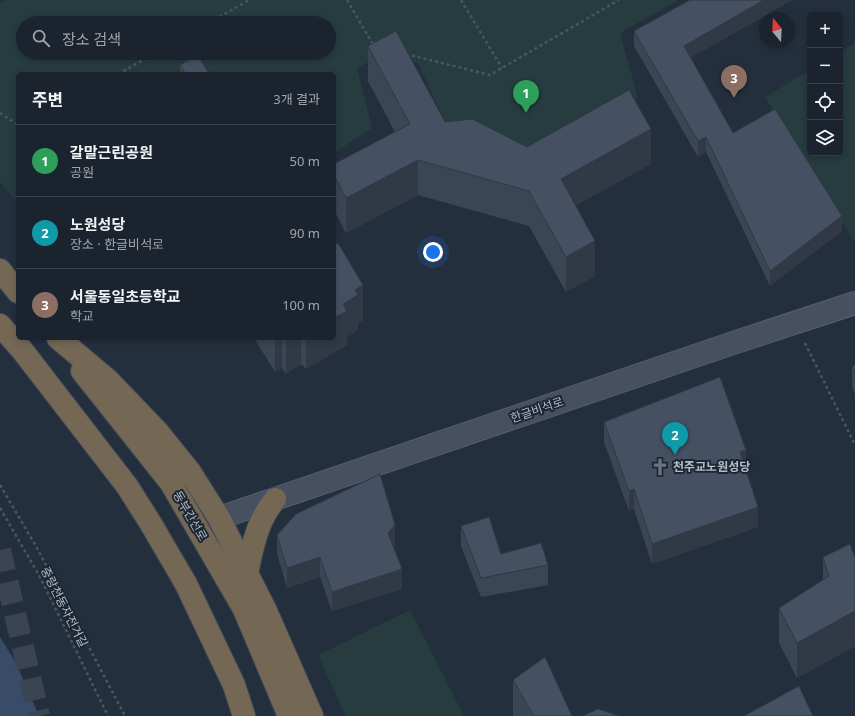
<!DOCTYPE html>
<html lang="ko">
<head>
<meta charset="utf-8">
<style>
  body { margin:0; font-family:"Noto Sans","Noto Sans KR",sans-serif; background:#242b36; color:#f1f3f6 }
  .controls { position:absolute; right:12px; top:12px; display:grid; overflow:hidden; border-radius:6px; box-shadow:0 2px 6px #0003 }
  .controls button { width:36px; height:36px; display:grid; place-items:center; padding:0; border:0; border-bottom:1px solid #39404a; background:#1b232e; color:#f1f3f6; font:20px sans-serif }
  .compass { position:absolute; left:759px; top:12px; width:36px; height:36px; border-radius:50%; background:#1b232e; box-shadow:0 2px 6px #0003; rotate:342deg }
  .you { position:absolute; left:433px; top:252px; width:14px; height:14px; margin:-10px; border:3px solid #fff; border-radius:50%; background:#1a73e8; box-shadow:0 0 0 6px #1a73e833 }
  .badge { display:grid; place-items:center; width:26px; height:26px; border-radius:50%; background:#b45309; color:#fff; font-size:13px; font-weight:700 }
  .pin { position:absolute; translate:-50% -33px; filter:drop-shadow(0 1px 2px #0008) }
  .pin::after { content:''; position:absolute; top:21px; width:14px; height:12px; background:inherit; clip-path:polygon(0 0,100% 0,50% 100%) }
  .list { margin:0; padding:0; list-style:none }
  h2 { display:flex; justify-content:space-between; align-items:center; height:52px; margin:0; padding:0 16px; font-size:17px }
  h2 small { font-size:13px; font-weight:400; color:#a0a4aa }
  .list li { display:grid; grid-template-columns:26px 1fr auto; gap:12px; align-items:center; box-sizing:border-box; height:72px; padding:0 16px; border-top:1px solid #39404a }
  .list b { display:block; font-size:15px; white-space:nowrap }
  .list p { margin:0; font-size:13px; white-space:nowrap; color:#a0a4aa }
  .list em { font-size:13px; font-style:normal; color:#a0a4aa }
  .icon { flex:none; width:22px; height:22px; fill:none; stroke:currentColor; stroke-width:2; stroke-linecap:round; stroke-linejoin:round }
  .map { position:relative; flex:none; width:855px; height:716px; overflow:hidden }
  .search { position:absolute; background:#1b232e; box-shadow:0 2px 6px #0003; left:16px; top:16px; width:320px; height:44px; display:flex; align-items:center; gap:10px; box-sizing:border-box; padding:0 14px; border-radius:22px; color:#a0a4aa; font-size:15px }
  .panel { position:absolute; background:#1b232e; box-shadow:0 2px 6px #0003; left:16px; top:72px; width:320px; height:268px; border-radius:6px }
  .map>svg:first-child { display:block }
  .green { fill:#263c3f; fill-rule:evenodd }
  .water { fill:#394c67 }
  .lines { fill:none; stroke-linecap:round; stroke-linejoin:round }
  .highway-tunnel { stroke:#3a4453; stroke-width:22; stroke-dasharray:22 11; stroke-linecap:butt }
  .secondary-casing { stroke:#565f6c; stroke-width:24 }
  .highway-casing { stroke:#434c59; stroke-width:24 }
  .path { stroke:#44595c; stroke-width:2.5; stroke-dasharray:3 3; stroke-linecap:butt }
  .secondary { stroke:#465061; stroke-width:22 }
  .highway { stroke:#746855; stroke-width:22 }
  .wall { fill:#3b4654 }
  .shaded-wall { fill:#303945 }
  .building { fill:#455162; stroke:#303945 }
  .labels { text-anchor:middle; stroke-width:4; stroke-linejoin:round; paint-order:stroke }
  .street-label { font-size:12px; fill:#b4bcc9; stroke:#1d2633 }
  .poi-label { font-size:12px; font-weight:bold; fill:#b4bcc9; stroke:#1d2633; text-anchor:start }
</style>
</head>
<body>
<div class="map">
<svg width="855" height="716" viewBox="0 0 855 716">
  <rect width="100%" height="100%" fill="#242f3e"/>
  <path class="green" d="M6 0H679L620 33 638 98 529 160 454 142 418 63 386 53 357 68 372 128 334 153V74H18V204L0 182V3ZM23 23H329V53H23Z
    M855 43V239L853 240 765 97 810 70V153H840V52Z
    M410 610 464 716H346L318 655Z"/>
  <path class="water" d="M0 637 16 663 39 716H0Z"/>
  <g class="lines">
    <path class="highway-tunnel" d="M0 550 39 716"/>
    <g class="secondary-casing">
      <path id="secondary" d="M219 518 736 342 855 303"/>
    </g>
    <g class="highway-casing">
      <path id="highway" d="M0 270 18 292
        M0 325 22 350 127 486 151 524 186 584 234 685 244 716
        M58 338 109 381 157 431 190 472 219 518 266 611 312 716
        M82 371 171 483 244 609 289 716
        M247 573C251 555 254 535 263 518 266 511 271 505 275 499"/>
    </g>
    <path class="path" d="M347 0 374 46
      M461 0 502 68
      M209 23 249 0
      M406 54 490 75 619 0
      M118 74 156 53
      M0 113 18 125
      M805 343 855 445
      M0 485 37 548 125 716
      M0 508 40 577 108 716"/>
    <use href="#secondary" class="secondary"/>
    <use href="#highway" class="highway"/>
  </g>
  <path class="wall" d="M690 0H792L690 58 733 133 842 231 770 286 706 152 698 157 634 46V31Z
    M368 46 445 122 527 147 651 164 575 205 595 276 566 292 529 226 418 195 346 233 334 210V164L395 132 368 81Z
    M180 65 209 74H180Z
    M334 245 363 320 358 323V330L347 337V345L306 369 301 364 286 374 282 368 275 372 254 338H334Z
    M855 365V394L852 387V367Z
    M604 422 746 470 758 527 652 564 634 509 629 511 604 442Z
    M461 526 501 554 548 565V585L481 597 461 546Z
    M277 535 395 545 394 546 402 589 332 611 320 577 287 588 277 554Z
    M823 557 855 558V646L797 678 779 643V608L823 580Z
    M513 680 572 716H513Z"/>
  <path class="shaded-wall" d="M764 0H792L684 61V46Z
    M651 129V164L561 214V179Z
    M706 137V152L698 157V141Z
    M418 160V195L346 233V198Z
    M842 216V231L770 286V271Z
    M595 241V276L566 292V257Z
    M363 285V320L358 323V330L347 337V345L306 369V338H334V318L343 304 355 290Z
    M275 338H282V368L275 372Z
    M287 338H301V364L286 374V339Z
    M746 450V469L740 452Z
    M634 489V509L629 511V491Z
    M758 507V527L652 564V544Z
    M395 525V545L388 553V533Z
    M320 557V577L287 588V568Z
    M402 569V589L332 611V592Z
    M855 611V646L797 678V643Z"/>
  <path class="building" d="M690 0H764L684 46 733 133 775 109 842 216 770 271 706 137 698 141 634 31Z
    M396 31 445 122 472 119 527 147 629 90 651 129 561 179 595 241 566 257 529 191 418 160 346 198 334 175V164L410 124 368 46Z
    M198 55 209 74H186L180 65Z
    M338 243 363 285 355 290 358 295 343 304 347 311 334 318V245Z
    M855 365V374L852 367Z
    M720 377 746 450 740 452 758 507 652 544 634 489 629 491 604 422Z
    M380 474 395 525 388 533 402 569 332 592 320 557 287 568 277 535 296 514Z
    M489 517 501 554 541 543 548 565 481 578 461 526Z
    M850 544 855 558V611L797 643 779 608 829 576 823 557Z
    M545 657 572 716H534L513 680Z
    M799 686 813 716H744Z
    M598 709 619 716H582Z"/>
  <defs>
    <g id="church-bare" transform="scale(1.38)"><path d="M-1.2-6h2.4v3.5h3.3v2.4h-3.3V6h-2.4V-.1h-3.3v-2.4h3.3Z" fill="#6b7280" stroke="#1d2633" stroke-width="2.5" paint-order="stroke"/></g>
  </defs>
  <g fill-rule="evenodd">
    <use href="#church-bare" x="660" y="467"/>
  </g>
  <g class="labels">
    <g class="street-label">
      <text transform="translate(537 410) rotate(-19)" y="4">한글비석로</text>
      <text transform="translate(190 516) rotate(60)" y="4">동부간선로</text>
      <text transform="translate(64 607) rotate(63)" y="4">중랑천동자전거길</text>
    </g>
    <g class="poi-label">
      <text x="673" y="471">천주교노원성당</text>
    </g>
  </g>
</svg>
<div class="controls">
<button>+</button>
<button>−</button>
<button><svg class="icon" aria-label="locate" viewBox="0 0 24 24"><circle cx="12" cy="12" r="6"/><path d="M12 2v4M12 18v4M2 12h4M18 12h4"/></svg></button>
<button><svg class="icon" aria-label="layers" viewBox="0 0 24 24"><path d="M12 4l9 5-9 5-9-5zM3 14l9 5 9-5"/></svg></button>
</div>
<svg class="compass" viewBox="-18 -18 36 36"><path d="M0-13l5 13h-10z" fill="#e53935"/><path d="M0 13l5-13h-10z" fill="#a0a4aa"/></svg>
<div class="you"></div>
<div class="pin badge" style="left:526px;top:113px;background:#2e9e5b">1</div>
<div class="pin badge" style="left:675px;top:455px;background:#0f9aa8">2</div>
<div class="pin badge" style="left:734px;top:98px;background:#8d6e63">3</div>
<div class="search"><svg class="icon" aria-label="search" viewBox="0 0 24 24"><circle cx="10" cy="10" r="6"/><path d="M15 15l6 6"/></svg>장소 검색</div>
<section class="panel">
<h2>주변<small>3개 결과</small></h2>
<ul class="list">
<li><span class="badge" style="background:#2e9e5b">1</span><div><b>갈말근린공원</b><p>공원</p></div><em>50 m</em></li>
<li><span class="badge" style="background:#0f9aa8">2</span><div><b>노원성당</b><p>장소 · 한글비석로</p></div><em>90 m</em></li>
<li><span class="badge" style="background:#8d6e63">3</span><div><b>서울동일초등학교</b><p>학교</p></div><em>100 m</em></li>
</ul>
</section>
</div>
</body>
</html>
